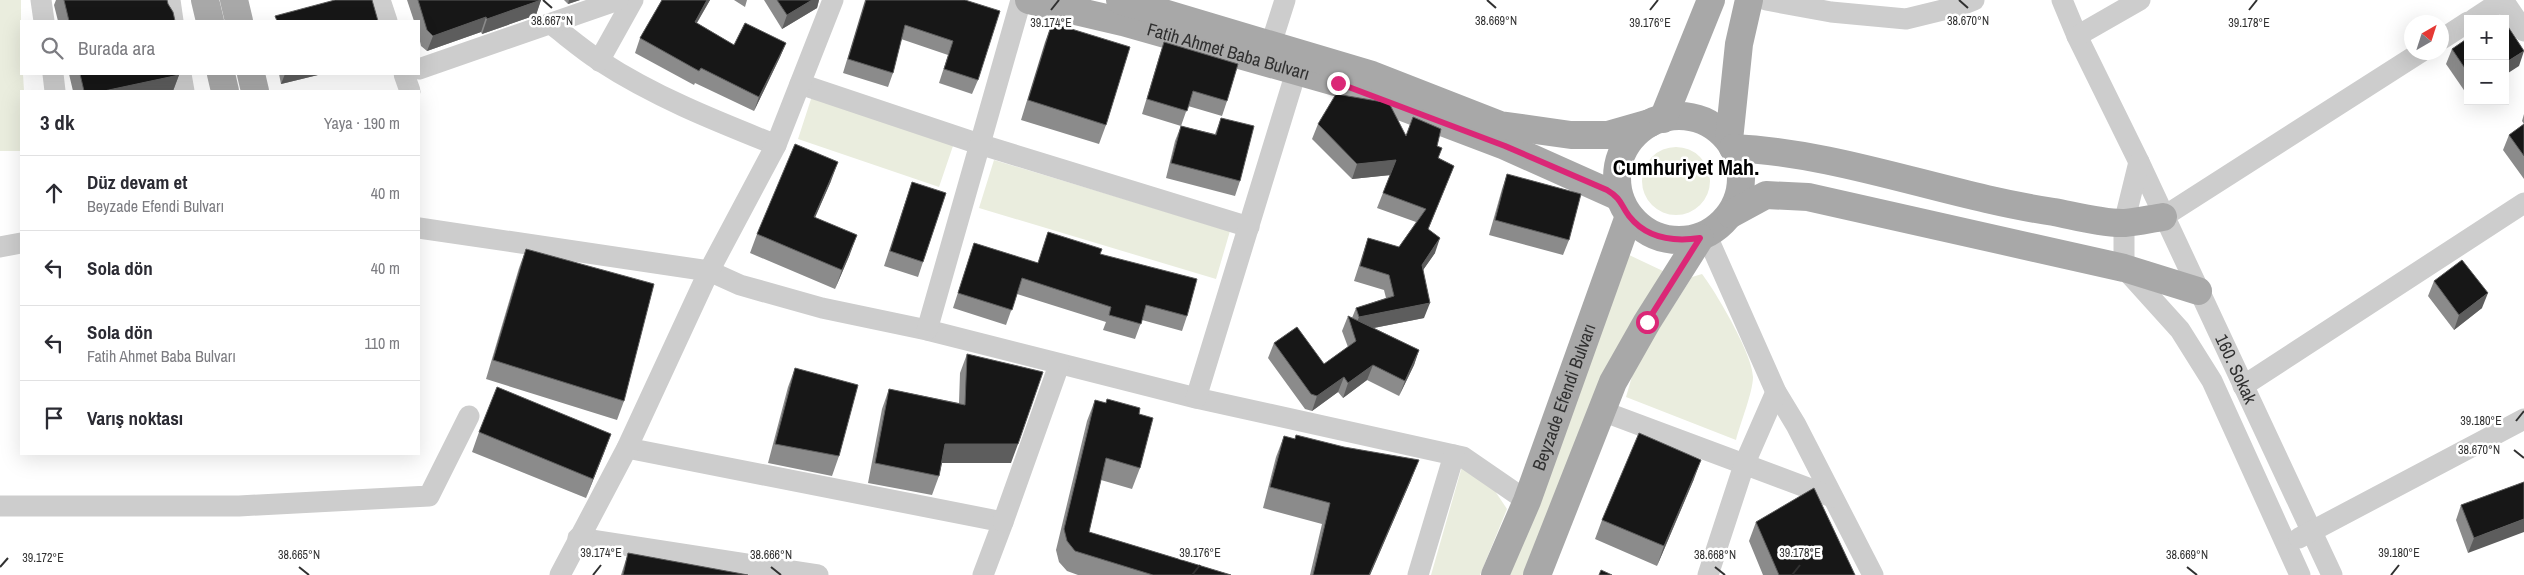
<!DOCTYPE html>
<html lang="tr">
<head>
<meta charset="utf-8">
<style>
  body { margin:0; font-family:"Archivo Narrow",sans-serif; background:#f7f7f7; color:#2b2b33 }
  .controls { position:absolute; right:15px; top:15px; display:grid; overflow:hidden; border-radius:0px; box-shadow:0 5px 20px #0002 }
  .controls button { width:45px; height:45px; display:grid; place-items:center; padding:0; border:0; border-bottom:1px solid #e1e1e2; background:#fff; color:#2b2b33; font:25px sans-serif }
  .compass { position:absolute; left:2404px; top:15px; width:45px; height:45px; border-radius:50%; background:#fff; box-shadow:0 5px 20px #0002; rotate:39deg }
  .stop { position:absolute; width:15px; height:15px; margin:-11px; border:4px solid #db2777; border-radius:50%; background:#fff }
  .stop.end { background:#db2777; border-color:#fff; box-shadow:0 1px 5px #0008 }
  .list { margin:0; padding:0; list-style:none }
  h2 { display:flex; justify-content:space-between; align-items:center; height:65px; margin:0; padding:0 20px; font-size:21px }
  h2 small { font-size:16px; font-weight:400; color:#7c7c81 }
  .list li { display:grid; grid-template-columns:32px 1fr auto; gap:15px; align-items:center; box-sizing:border-box; height:75px; padding:0 20px; border-top:1px solid #e1e1e2 }
  .list b { display:block; font-size:19px; white-space:nowrap }
  .list p { margin:0; font-size:16px; white-space:nowrap; color:#7c7c81 }
  .list em { font-size:16px; font-style:normal; color:#7c7c81 }
  .icon { flex:none; width:28px; height:28px; fill:none; stroke:currentColor; stroke-width:2; stroke-linecap:round; stroke-linejoin:round }
  .map { position:relative; flex:none; width:2524px; height:575px; overflow:hidden }
  .search { position:absolute; background:#fff; box-shadow:0 5px 20px #0002; left:20px; top:20px; width:400px; height:55px; display:flex; align-items:center; gap:12px; box-sizing:border-box; padding:0 18px; border-radius:0px; color:#7c7c81; font-size:19px }
  .panel { position:absolute; background:#fff; box-shadow:0 5px 20px #0002; left:20px; top:90px; width:400px; height:365px; border-radius:0px }
  .map>svg:first-child { display:block }
  .green { fill:#eaedde }
  .lines { fill:none; stroke-linecap:round; stroke-linejoin:round }
  .minor { stroke:#cdcdcd; stroke-width:21 }
  .major { stroke:#a8a8a8; stroke-width:28 }
  .wall { fill:#8b8b8b }
  .shaded-wall { fill:#5d5d5d }
  .building { fill:#171717; stroke:#5d5d5d }
  .route { stroke:#db2777; stroke-width:6 }
  .ticks { fill:none; stroke:#303030; stroke-width:2 }
  .labels { text-anchor:middle; stroke-width:5; stroke-linejoin:round; paint-order:stroke }
  .street-label { font-size:18px; fill:#303030; stroke:#fff }
  .district-label { font-size:22px; font-weight:bold; fill:#000; stroke:#fff }
  .ticks-label { font-size:12px; text-anchor:middle; fill:#303030; stroke:#fff; stroke-width:5; stroke-linejoin:round; paint-order:stroke }
</style>
</head>
<body>
<div class="map">
<svg width="2524" height="575" viewBox="0 0 2524 575">
  <rect width="100%" height="100%" fill="#fff"/>
  <path class="green" d="M0 0H21V74H23L24 91H21V151H0Z
    M812 96 954 143 939 187 798 139Z
    M1642 181a34 34 0 1 1 68 0a34 34 0 1 1-68 0Z
    M994 160 1230 231 1216 279 979 208Z
    M1627 254 1663 271 1526 575H1510Z
    M1702 274C1716 292 1753 355 1753 377 1753 392 1740 424 1736 440L1626 397 1635 366 1692 277Z
    M1463 463 1491 485 1507 509 1480 575H1431Z"/>
  <g class="lines">
    <g class="minor">
      <path d="M41 0 44 21"/>
      <path d="M170 0 173 21"/>
      <path d="M380 0 387 21"/>
      <path d="M1766 0 1831 12 1906 19 1959 6 1974 0"/>
      <path id="s1" d="M2062 0 2077 36 2139 162 2332 575"/>
      <path d="M2503 0 2524 31"/>
      <path d="M2474 19 2503 0"/>
      <path d="M551 24C568 37 583 50 600 61 655 97 716 121 776 145"/>
      <path d="M2077 36 2140 0"/>
      <path d="M2442 39 2468 22"/>
      <path d="M1271 44 1285 0"/>
      <path d="M599 61 633 0"/>
      <path d="M419 69 618 0"/>
      <path d="M53 74 55 91"/>
      <path d="M181 74 184 91"/>
      <path d="M404 74 410 91"/>
      <path d="M800 84 979 144 1249 227"/>
      <path d="M2139 162 2124 223V268L2180 330 2212 381 2300 575"/>
      <path d="M2163 217 2421 52"/>
      <path d="M419 228 709 271 740 285 822 308 927 330 1196 398 1463 457 1527 501"/>
      <path d="M1706 234 1776 392 1796 425 1873 575"/>
      <path d="M0 247 21 243"/>
      <path d="M927 330 1021 0"/>
      <path d="M2243 386 2524 203"/>
      <path d="M1196 398 1296 72"/>
      <path d="M1602 411 1832 497"/>
      <path d="M627 448 1003 522 983 575"/>
      <path d="M0 506H239L429 496 469 416"/>
      <path d="M1003 522 1059 365"/>
      <path d="M578 538 818 575"/>
      <path d="M2299 538 2524 419"/>
      <path d="M560 575 627 448 709 271 776 145 833 0"/>
      <path d="M1418 575 1454 455"/>
      <path d="M1708 575 1744 465 1776 392"/>
    </g>
    <g class="major">
      <path d="M205 0 210 21"/>
      <path d="M234 0 239 21"/>
      <path id="s2" d="M1029 0 1123 22 1339 83 1505 146 1619 197"/>
      <path d="M1120 0 1372 75 1500 125 1571 135H1608L1650 123"/>
      <path d="M221 74 225 91"/>
      <path d="M251 74 255 91"/>
      <circle cx="1679" cy="178" r="62"/>
      <path d="M1663 119 1711 0"/>
      <path d="M1729 140 1739 44 1749 0"/>
      <path d="M1733 148C1842 153 1946 196 2054 212 2075 216 2105 224 2125 223 2138 222 2150 219 2163 217"/>
      <path d="M1731 214 1766 195 1808 197 2124 268 2198 291"/>
      <path id="s3" d="M1495 575 1527 501 1629 216"/>
      <path d="M1537 575 1613 382 1647 322 1700 238"/>
    </g>
  </g>
  <path class="wall" d="M56 0H167L168 4 175 21H58L54 5Z
    M407 0H541L536 15 482 34 481 32 427 51 421 46 419 37V21H414Z
    M564 0H580L568 4Z
    M662 0H710L697 23 734 45 786 43 780 57 754 111 695 83 694 85 635 53 640 38Z
    M734 0H747L745 7Z
    M764 0H819L817 8 782 29Z
    M865 0H965L978 80 972 94 939 83 948 55 901 39 893 73 888 87 843 73Z
    M1052 23 1106 125 1099 144 1021 120 1045 42Z
    M2468 38V96L2446 64 2452 49Z
    M1164 42 1227 101 1222 116 1188 106 1181 126 1142 114 1159 57Z
    M69 74H179V75L173 91H73Z
    M279 74H322L281 84Z
    M2524 114V179L2503 150 2509 135 2524 124 2522 121Z
    M1221 118 1240 181 1235 196 1166 178 1175 141 1181 126 1215 134Z
    M1318 124 1406 136 1437 146 1439 158 1454 166 1428 230 1435 253 1423 270 1424 318 1374 328 1419 350 1414 365 1399 396 1367 380 1343 398 1338 392 1312 411 1305 409 1268 358 1274 343 1324 364 1348 347 1342 331 1348 316 1352 318 1356 308 1386 298 1384 290 1354 281 1363 253 1368 238 1399 247 1416 222 1377 208 1390 175 1352 179 1312 139Z
    M1507 174 1569 240 1563 255 1489 235 1502 189Z
    M831 181 815 217 850 254 835 289 750 253 757 234Z
    M912 182 923 262 918 277 884 266Z
    M1048 232 1100 254 1187 316 1182 331 1142 320 1135 339 1103 330 1106 322 1017 294 1006 325 953 308 974 243 1038 263Z
    M526 249 624 401 617 420 486 379 519 268Z
    M2434 281 2482 308 2454 330 2428 296Z
    M967 354 1011 463H942L939 476 932 495 868 483 882 409 889 389 959 403 960 373Z
    M795 368 839 456 832 476 768 463 788 387Z
    M1095 400 1139 414 1140 468 1132 489 1101 480 1089 532 1231 575H1078L1067 571 1059 562 1056 550 1087 421Z
    M479 432 611 434 586 498 472 452Z
    M1284 436 1411 480 1370 575H1310L1322 524 1263 508 1276 457Z
    M1694 479 1657 566 1595 539 1602 520Z
    M2524 482 2468 553 2456 520 2461 505Z
    M1756 522 1855 575H1763L1749 541Z
    M628 553 748 575H621Z"/>
  <path class="shaded-wall" d="M541 0 536 15 482 34 487 19Z
    M569 0H580L568 4Z
    M707 0H710L689 36 695 22Z
    M812 0H819L817 8 782 29 787 15Z
    M486 17 481 32 427 51 433 36Z
    M786 43 780 57 754 111 759 97Z
    M2524 51 2519 66 2505 75V63Z
    M285 74H322L281 84Z
    M179 75 173 91H104Z
    M1396 160 1391 175 1352 179 1357 164Z
    M838 162 831 181 807 236 814 217Z
    M857 235 850 254 835 289 842 270Z
    M1440 238 1435 253 1416 280 1422 265Z
    M2488 293 2482 308 2454 330 2459 315Z
    M1430 303 1424 318 1353 332 1359 317Z
    M1419 350 1414 365 1399 396 1405 381Z
    M1373 365 1367 380 1343 398 1348 383Z
    M1344 377 1338 392 1312 411 1317 396Z
    M611 434 604 453 586 498 593 479Z
    M945 444H1018L1011 463H938Z
    M1419 460 1411 480 1370 575H1369Z
    M1701 460 1694 479 1657 566 1664 546Z
    M2524 519V532L2468 553 2474 538Z"/>
  <path class="building" d="M64 0H167L168 4 173 12 175 21H69Z
    M335 0H372L378 21H277L275 16Z
    M418 0H541L487 19 486 17 433 36 427 30Z
    M662 0H707L695 22 734 45 745 23 786 43 759 97 701 68 699 71 640 38Z
    M777 0H812L787 15Z
    M866 0H965L1000 11 978 80 944 69 953 41 905 25 893 73 848 59Z
    M2505 22 2524 51 2505 63Z
    M1052 23 1130 47 1106 125 1028 100Z
    M2468 38V73L2452 49Z
    M1164 42 1238 64 1227 101 1193 91 1187 111 1147 99Z
    M80 74H179V75L104 91H84Z
    M1336 94 1389 103 1406 136 1413 117 1441 129 1437 146 1442 148 1438 158 1454 166 1428 229 1440 238 1422 265 1430 303 1359 317 1356 308 1394 296 1389 275 1360 266 1368 238 1399 247 1426 209 1383 193 1396 160 1357 164 1318 124Z
    M1221 118 1254 126 1240 181 1171 163 1181 126 1216 135Z
    M2524 124V156L2509 135Z
    M795 144 838 162 814 217 857 235 842 270 757 234Z
    M1507 174 1581 194 1569 240 1495 220Z
    M912 182 946 193 923 262 890 251Z
    M1048 232 1102 249 1100 254 1197 279 1187 316 1146 305 1141 324 1109 315 1111 307 1022 278 1012 310 958 293 974 243 1038 263Z
    M526 249 654 284 624 401 493 360Z
    M2462 260 2488 293 2459 315 2434 281Z
    M1348 316 1419 350 1405 381 1373 365 1348 383 1344 377 1317 396 1311 394 1274 343 1297 327 1324 364 1356 341Z
    M967 354 1043 372 1018 444H945L939 476 875 463 889 389 965 405Z
    M795 368 858 385 839 456 775 444Z
    M497 387 611 434 593 479 479 432Z
    M1107 399 1140 408 1139 414 1153 418 1140 468 1106 458 1089 532 1231 575H1153L1075 551 1067 541 1064 529 1095 400 1106 403Z
    M1639 433 1701 460 1664 546 1602 520Z
    M1296 435 1344 447 1419 460 1369 575H1313L1330 503 1270 487 1284 436 1295 439Z
    M2524 482V519L2474 538 2461 505Z
    M1814 488 1855 575H1779L1756 522Z
    M628 553 748 575H623Z
    M1601 570 1612 575H1599Z"/>
  <g class="lines">
    <path class="route" d="M1338 83 1505 146 1607 190C1622 199 1620 204 1629 216 1647 239 1673 242 1700 238L1647 322"/>
  </g>
  <path class="ticks" d="M543 0 552 8M1487 0 1496 8M1959 0 1968 8M1051 10 1059 0M1650 10 1658 0M2249 10 2257 0M2516 421 2524 411M2514 450 2524 458M0 567 8 558M299 567 309 575M771 567 781 575M1715 567 1725 575M2187 567 2197 575M593 575 601 565M1192 575 1200 565M1792 575 1800 565M2391 575 2399 565"/>
  <g class="labels">
    <g class="street-label">
      <text dy="6" stroke="none"><textPath href="#s2" startOffset="206">Fatih Ahmet Baba Bulvarı</textPath></text>
      <text dy="6" stroke="none"><textPath href="#s1" startOffset="408">160. Sokak</textPath></text>
      <text dy="6" stroke="none"><textPath href="#s3" startOffset="191">Beyzade Efendi Bulvarı</textPath></text>
    </g>
    <g class="district-label">
      <text x="1686" y="175">Cumhuriyet Mah.</text>
    </g>
  </g>
  <g class="ticks-label">
    <text x="552" y="25">38.667°N</text>
    <text x="1968" y="25">38.670°N</text>
    <text x="1496" y="25">38.669°N</text>
    <text x="1650" y="27">39.176°E</text>
    <text x="1051" y="27">39.174°E</text>
    <text x="2249" y="27">39.178°E</text>
    <text x="2481" y="425">39.180°E</text>
    <text x="2479" y="454">38.670°N</text>
    <text x="601" y="557">39.174°E</text>
    <text x="1200" y="557">39.176°E</text>
    <text x="1800" y="557">39.178°E</text>
    <text x="2399" y="557">39.180°E</text>
    <text x="299" y="559">38.665°N</text>
    <text x="771" y="559">38.666°N</text>
    <text x="1715" y="559">38.668°N</text>
    <text x="2187" y="559">38.669°N</text>
    <text x="43" y="562">39.172°E</text>
  </g>
</svg>
<div class="controls">
<button>+</button>
<button>−</button>
</div>
<svg class="compass" viewBox="-18 -18 36 36"><path d="M0-13l5 13h-10z" fill="#e53935"/><path d="M0 13l5-13h-10z" fill="#7c7c81"/></svg>
<div class="stop" style="left:1647px;top:322px"></div>
<div class="stop end" style="left:1338px;top:83px"></div>
<div class="search"><svg class="icon" aria-label="search" viewBox="0 0 24 24"><circle cx="10" cy="10" r="6"/><path d="M15 15l6 6"/></svg>Burada ara</div>
<section class="panel">
<h2>3 dk<small>Yaya · 190 m</small></h2>
<ul class="list">
<li><svg class="icon" aria-label="ahead" viewBox="0 0 24 24"><path d="M12 20V5M6 11l6-6 6 6"/></svg><div><b>Düz devam et</b><p>Beyzade Efendi Bulvarı</p></div><em>40 m</em></li>
<li><svg class="icon" aria-label="left" viewBox="0 0 24 24"><path d="M17 20v-9H6M10 6l-5 5 5 5"/></svg><div><b>Sola dön</b></div><em>40 m</em></li>
<li><svg class="icon" aria-label="left" viewBox="0 0 24 24"><path d="M17 20v-9H6M10 6l-5 5 5 5"/></svg><div><b>Sola dön</b><p>Fatih Ahmet Baba Bulvarı</p></div><em>110 m</em></li>
<li><svg class="icon" aria-label="arrive" viewBox="0 0 24 24"><path d="M6 21V4h12l-3 4 3 4H6"/></svg><div><b>Varış noktası</b></div></li>
</ul>
</section>
</div>
</body>
</html>
